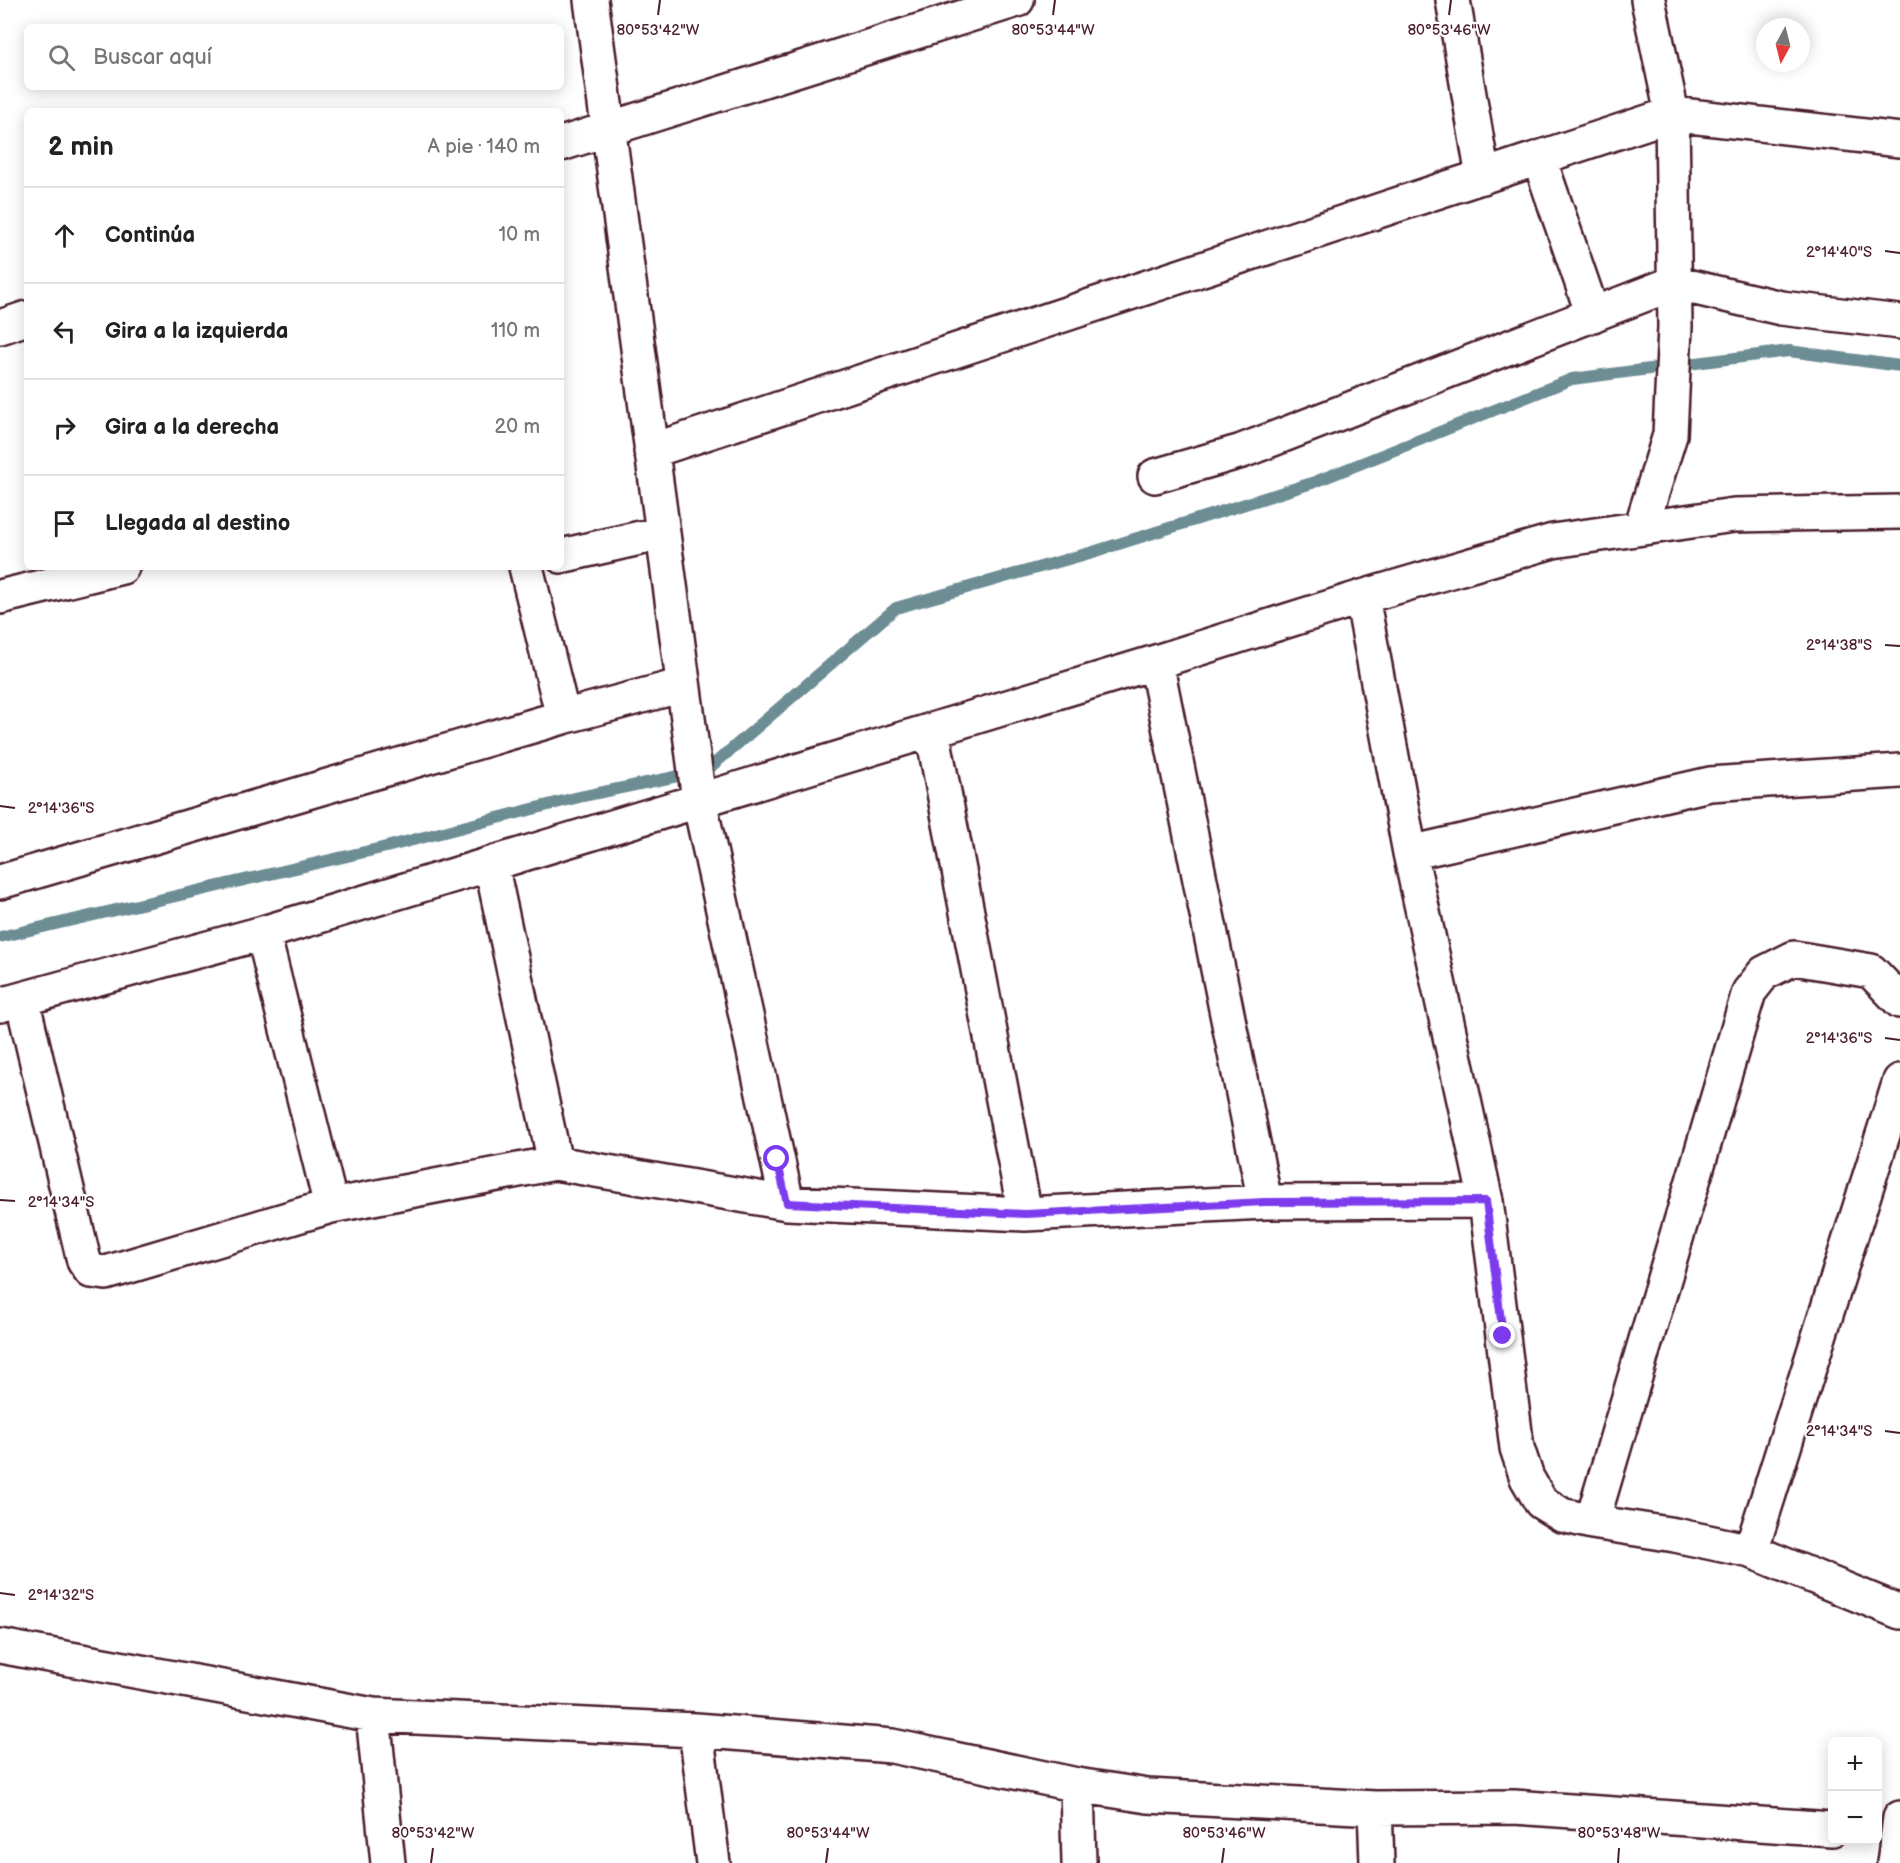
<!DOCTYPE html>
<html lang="es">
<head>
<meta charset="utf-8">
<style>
  body { margin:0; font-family:"Balsamiq Sans",sans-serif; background:#f6f6f6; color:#222 }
  .controls { position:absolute; right:18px; bottom:18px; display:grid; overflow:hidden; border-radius:9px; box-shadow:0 3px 15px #0003 }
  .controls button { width:54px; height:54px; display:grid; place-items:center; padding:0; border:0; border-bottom:2px solid #e0e0e0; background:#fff; color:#222; font:30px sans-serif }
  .compass { position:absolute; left:1756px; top:18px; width:54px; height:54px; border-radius:50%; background:#fff; box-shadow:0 3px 15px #0003; rotate:187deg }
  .stop { position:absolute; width:18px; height:18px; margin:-14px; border:4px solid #7c3aed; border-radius:50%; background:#fff }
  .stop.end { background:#7c3aed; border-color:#fff; box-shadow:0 2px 6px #0008 }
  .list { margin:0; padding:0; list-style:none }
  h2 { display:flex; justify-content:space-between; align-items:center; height:78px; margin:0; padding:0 24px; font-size:26px }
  h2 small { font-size:20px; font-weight:400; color:#767676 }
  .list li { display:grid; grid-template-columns:39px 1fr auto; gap:18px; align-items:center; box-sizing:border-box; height:96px; padding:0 24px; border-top:2px solid #e0e0e0 }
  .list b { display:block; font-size:22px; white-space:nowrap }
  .list em { font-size:20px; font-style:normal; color:#767676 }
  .icon { flex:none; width:33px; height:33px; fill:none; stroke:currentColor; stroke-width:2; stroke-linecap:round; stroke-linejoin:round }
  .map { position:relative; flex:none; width:1900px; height:1863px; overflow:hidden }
  .search { position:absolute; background:#fff; box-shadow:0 3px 15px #0003; left:24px; top:24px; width:540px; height:66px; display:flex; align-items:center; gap:15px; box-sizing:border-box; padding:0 21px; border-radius:9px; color:#767676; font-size:22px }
  .panel { position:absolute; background:#fff; box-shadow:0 3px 15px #0003; left:24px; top:108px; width:540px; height:462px; border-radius:9px }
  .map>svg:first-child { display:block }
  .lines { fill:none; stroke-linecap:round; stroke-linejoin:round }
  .stream { stroke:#6d8d95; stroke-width:12 }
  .minor-casing { stroke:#4a1f2b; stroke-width:38 }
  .minor { stroke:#fff; stroke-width:33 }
  .route { stroke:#7c3aed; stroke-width:8 }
  .ticks { fill:none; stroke:#4a1f2b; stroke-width:2 }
  .ticks-label { font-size:15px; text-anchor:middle; fill:#4a1f2b; stroke:#fff; stroke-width:4.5; stroke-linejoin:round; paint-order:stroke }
</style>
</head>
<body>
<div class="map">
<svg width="1900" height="1863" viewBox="0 0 1900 1863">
  <rect width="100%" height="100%" fill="#fff"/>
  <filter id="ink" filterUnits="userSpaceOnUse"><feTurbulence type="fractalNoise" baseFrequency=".0167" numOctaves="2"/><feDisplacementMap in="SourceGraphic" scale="12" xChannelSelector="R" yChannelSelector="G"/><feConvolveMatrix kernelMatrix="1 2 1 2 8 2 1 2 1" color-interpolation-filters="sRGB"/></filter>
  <g filter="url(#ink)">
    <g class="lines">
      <path class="stream" d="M0 937 386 847 579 797 707 770 896 608 1093 552 1312 483 1572 379 1789 351 1900 366"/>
      <g class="minor-casing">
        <path id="minor" d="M591 0 699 800 787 1203
          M1453 0 1483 177
          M561 144 1017 0
          M1539 158 1593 315
          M0 327 27 318
          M651 451 1672 114 1900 140
          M1155 476 1242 451 1674 283 1781 308 1900 322
          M1641 528 1670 435 1675 327 1672 114 1648 0
          M561 556 662 533
          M526 567 563 717
          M0 597 122 567
          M1362 597 1410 853 1486 1201 1517 1448 1527 1478 1541 1502 1562 1515 1592 1522 1675 1535 1751 1551 1900 1612
          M1156 662 1265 1202
          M932 730 1025 1214
          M1410 853 1710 784 1900 771
          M491 864 555 1163
          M0 882 563 717 683 685
          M263 933 331 1206
          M22 999 84 1261 91 1271 106 1273 331 1206 555 1163 787 1203 1025 1214 1265 1202 1486 1201
          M0 1005 263 933 1156 662 1362 597 1553 541 1734 515 1900 512
          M1592 1522 1749 992 1764 973 1794 958 1871 971 1900 1001
          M1751 1551 1900 1081
          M0 1646 373 1715 696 1730 892 1746 1077 1785 1148 1796 1375 1808 1514 1807 1832 1829
          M373 1715 388 1863
          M696 1730 713 1863
          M1077 1785 1079 1863
          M1375 1808 1377 1863
          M1894 1863 1900 1818"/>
      </g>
      <use href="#minor" class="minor"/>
    </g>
  </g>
  <g class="lines" filter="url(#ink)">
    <path class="route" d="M777 1159 787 1203 1025 1214 1265 1202 1486 1201 1503 1336"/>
  </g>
  <path class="ticks" d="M658 15 660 0M1053 15 1055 0M1449 15 1451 0M1885 251 1900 253M1885 645 1900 646M0 806 15 808M1885 1038 1900 1040M0 1200 15 1201M1885 1431 1900 1433M0 1593 15 1595M431 1863 433 1848M826 1863 828 1848M1222 1863 1224 1848M1618 1863 1619 1848"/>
  <g class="ticks-label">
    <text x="658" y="35">80°53'42"W</text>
    <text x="1053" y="35">80°53'44"W</text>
    <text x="1449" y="35">80°53'46"W</text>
    <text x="1839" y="257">2°14'40"S</text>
    <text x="1839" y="650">2°14'38"S</text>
    <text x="61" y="813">2°14'36"S</text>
    <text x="1839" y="1043">2°14'36"S</text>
    <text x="61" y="1207">2°14'34"S</text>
    <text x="1839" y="1436">2°14'34"S</text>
    <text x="61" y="1600">2°14'32"S</text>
    <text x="433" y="1838">80°53'42"W</text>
    <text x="828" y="1838">80°53'44"W</text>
    <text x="1224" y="1838">80°53'46"W</text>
    <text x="1619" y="1838">80°53'48"W</text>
  </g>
</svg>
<div class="controls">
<button>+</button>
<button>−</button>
</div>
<svg class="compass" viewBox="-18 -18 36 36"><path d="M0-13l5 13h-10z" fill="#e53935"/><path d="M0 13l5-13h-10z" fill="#767676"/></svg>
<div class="stop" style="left:777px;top:1159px"></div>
<div class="stop end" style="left:1503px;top:1336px"></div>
<div class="search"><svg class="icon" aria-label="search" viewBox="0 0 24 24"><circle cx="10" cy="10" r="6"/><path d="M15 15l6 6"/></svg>Buscar aquí</div>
<section class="panel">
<h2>2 min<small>A pie · 140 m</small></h2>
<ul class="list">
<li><svg class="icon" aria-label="ahead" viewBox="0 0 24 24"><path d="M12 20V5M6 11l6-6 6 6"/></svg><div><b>Continúa</b></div><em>10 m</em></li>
<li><svg class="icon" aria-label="left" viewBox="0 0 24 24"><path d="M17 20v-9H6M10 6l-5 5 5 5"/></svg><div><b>Gira a la izquierda</b></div><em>110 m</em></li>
<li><svg class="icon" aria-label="right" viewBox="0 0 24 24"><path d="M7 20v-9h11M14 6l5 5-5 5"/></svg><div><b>Gira a la derecha</b></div><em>20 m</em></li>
<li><svg class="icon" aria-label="arrive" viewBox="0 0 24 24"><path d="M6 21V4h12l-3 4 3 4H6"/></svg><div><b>Llegada al destino</b></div></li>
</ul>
</section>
</div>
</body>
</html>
